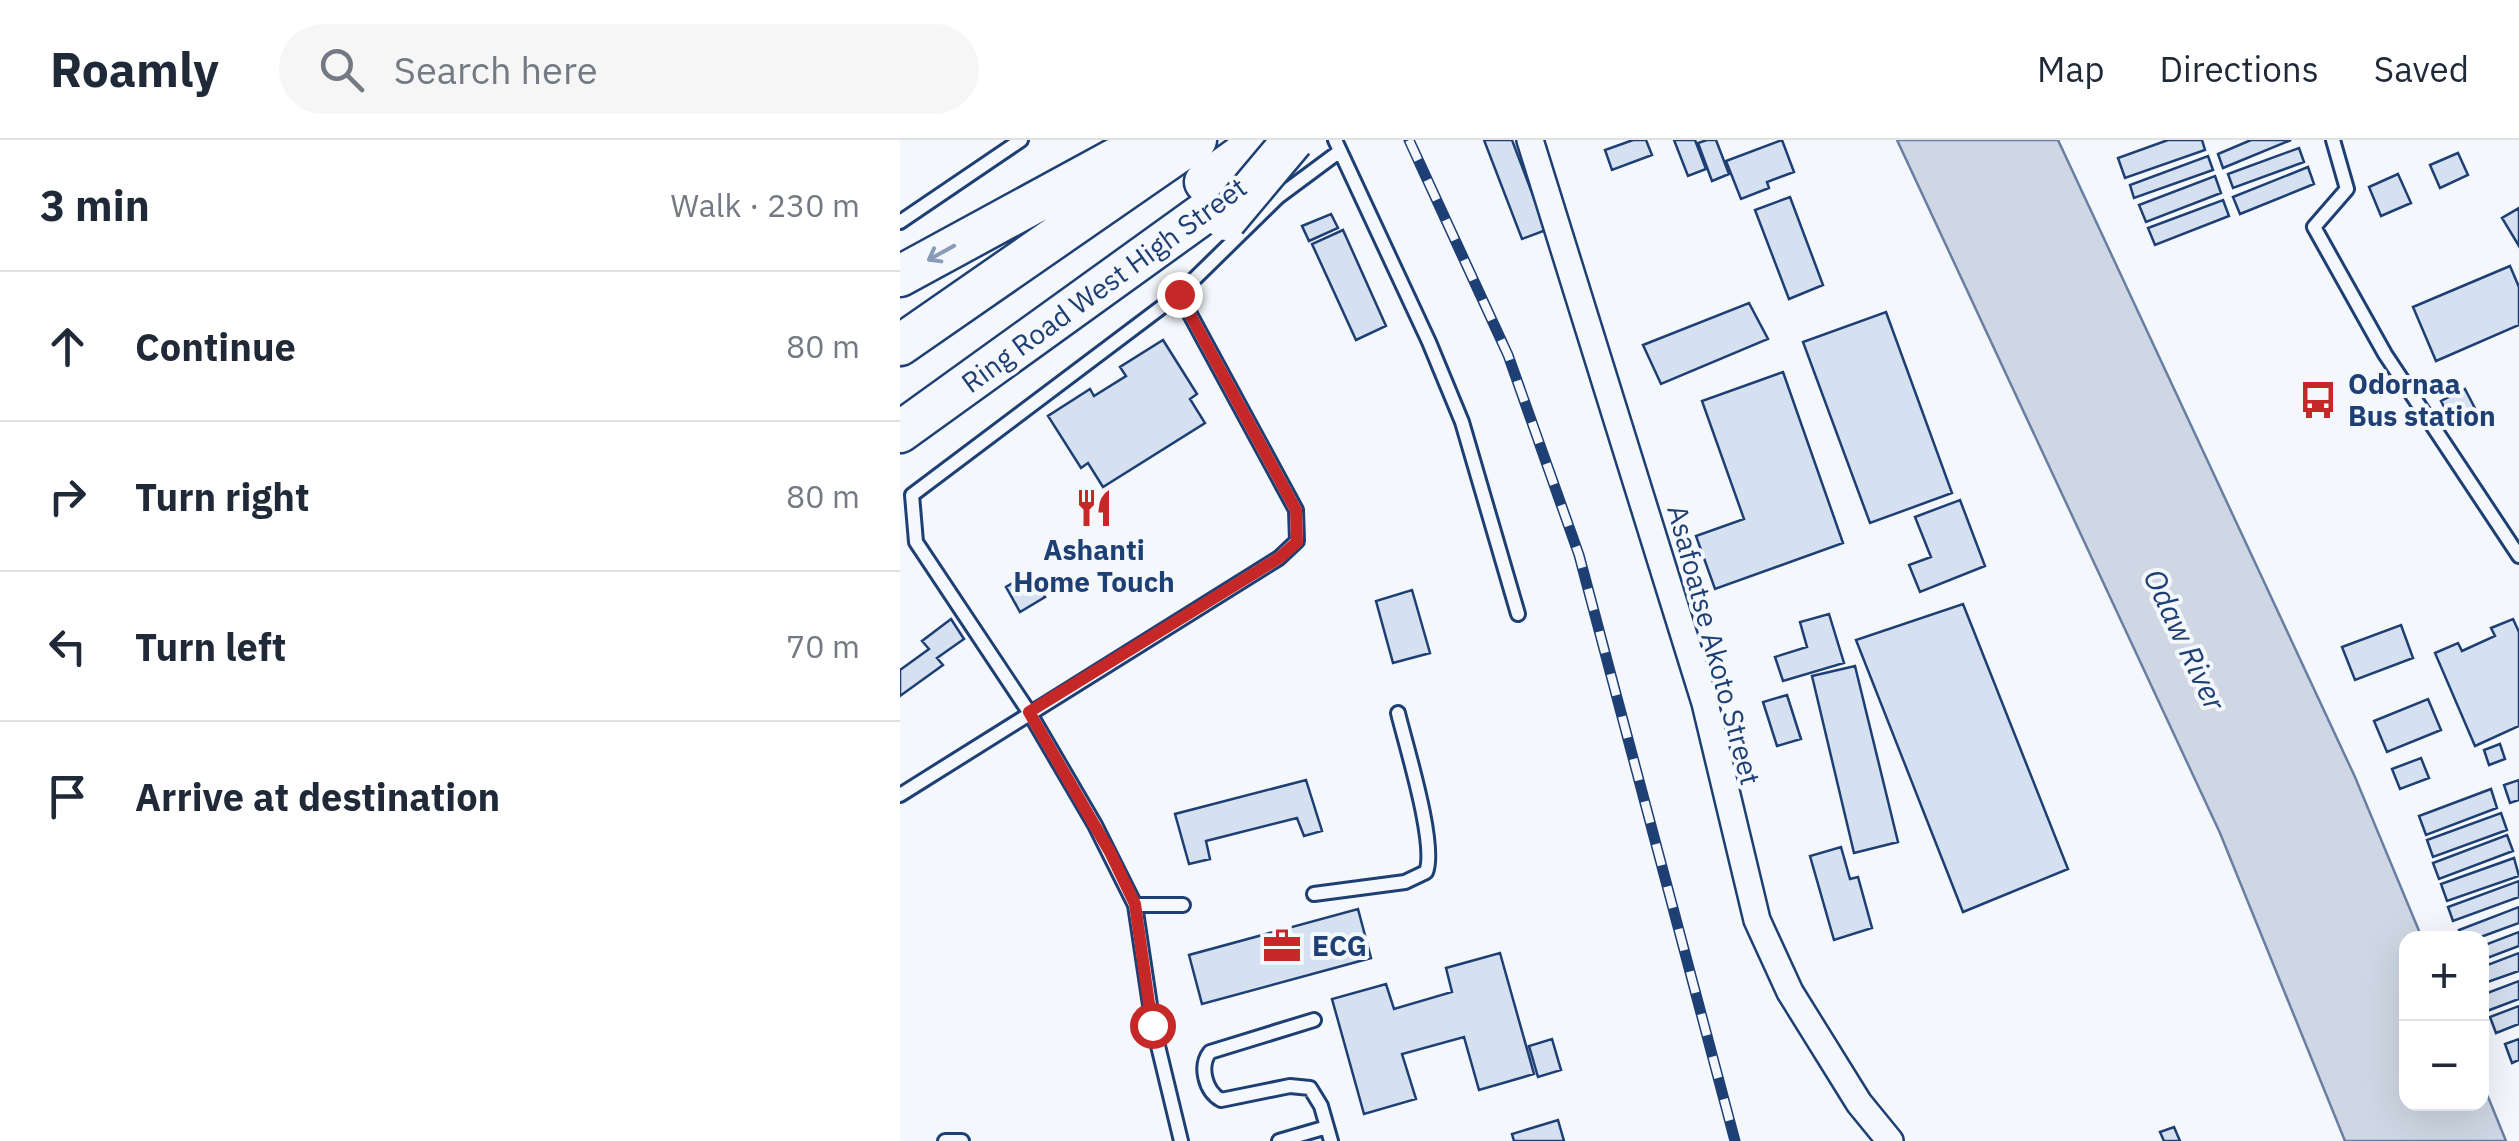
<!DOCTYPE html>
<html lang="en">
<head>
<meta charset="utf-8">
<style>
  body { margin:0; font-family:"IBM Plex Sans",sans-serif; background:#f6f6f7; color:#1f2937 }
  .controls { position:absolute; right:30px; bottom:30px; display:grid; overflow:hidden; border-radius:20px; box-shadow:0 10px 40px #0002 }
  .controls button { width:90px; height:90px; display:grid; place-items:center; padding:0; border:0; border-bottom:2px solid #e0e1e3; background:#fff; color:#1f2937; font:50px sans-serif }
  .stop { position:absolute; width:30px; height:30px; margin:-22px; border:8px solid #c62828; border-radius:50%; background:#fff }
  .stop.end { background:#c62828; border-color:#fff; box-shadow:0 2px 10px #0008 }
  .list { margin:0; padding:0; list-style:none }
  h2 { display:flex; justify-content:space-between; align-items:center; height:130px; margin:0; padding:0 40px; font-size:42px }
  h2 small { font-size:32px; font-weight:400; color:#747a83 }
  .list li { display:grid; grid-template-columns:65px 1fr auto; gap:30px; align-items:center; box-sizing:border-box; height:150px; padding:0 40px; border-top:2px solid #e0e1e3 }
  .list b { display:block; font-size:38px; white-space:nowrap }
  .list em { font-size:32px; font-style:normal; color:#747a83 }
  .icon { flex:none; width:55px; height:55px; fill:none; stroke:currentColor; stroke-width:2; stroke-linecap:round; stroke-linejoin:round }
  .map { position:relative; flex:none; width:1619px; height:1001px; overflow:hidden }
  header { display:flex; align-items:center; gap:60px; box-sizing:border-box; height:140px; padding:0 50px; background:#fff; border-bottom:2px solid #e0e1e3 }
  header strong { font-size:48px }
  nav { display:flex; gap:55px; margin-inline-start:auto; font-size:35px }
  .search { width:700px; height:90px; background:#f6f6f7; display:flex; align-items:center; gap:25px; box-sizing:border-box; padding:0 35px; border-radius:55px; color:#747a83; font-size:38px }
  main { display:flex }
  aside { flex:1; background:#fff }
  .map>svg:first-child { display:block }
  .water { fill:#cfd7e4; stroke:#687fa3; stroke-width:2.5 }
  .building { fill:#d5e0f0; stroke:#1d3f73; stroke-width:2.5 }
  .lines { fill:none; stroke-linecap:round; stroke-linejoin:round }
  .service-casing { stroke:#1d3f73; stroke-width:18 }
  .minor-casing { stroke:#1d3f73; stroke-width:30 }
  .primary-casing { stroke:#1d3f73; stroke-width:45 }
  .service { stroke:#f4f7fb; stroke-width:12 }
  .minor { stroke:#f4f7fb; stroke-width:25 }
  .primary { stroke:#f4f7fb; stroke-width:40 }
  .rail-casing { stroke:#1d3f73; stroke-width:11 }
  .rail { stroke:#f4f7fb; stroke-width:8; stroke-dasharray:22; stroke-linecap:butt }
  .primary-bridge-casing { stroke:#1d3f73; stroke-width:45; stroke-linecap:butt }
  .primary-bridge { stroke:#f4f7fb; stroke-width:40 }
  .oneway { stroke:#889bb7 }
  .route { stroke:#c62828; stroke-width:12 }
  .labels { text-anchor:middle; stroke-width:8; stroke-linejoin:round; paint-order:stroke }
  .street-label { font-size:28px; fill:#1d3f73; stroke:#f4f7fb }
  .poi-label { font-size:28px; font-weight:bold; fill:#1d3f73; stroke:#f4f7fb; text-anchor:start }
  .water-label { font-size:30px; font-style:italic; fill:#1d3f73; stroke:#f4f7fb }
</style>
</head>
<body>
<header>
<strong>Roamly</strong>
<div class="search"><svg class="icon" aria-label="search" viewBox="0 0 24 24"><circle cx="10" cy="10" r="6"/><path d="M15 15l6 6"/></svg>Search here</div>
<nav><a>Map</a><a>Directions</a><a>Saved</a></nav>
</header>
<main>
<aside>
<h2>3 min<small>Walk · 230 m</small></h2>
<ul class="list">
<li><svg class="icon" aria-label="ahead" viewBox="0 0 24 24"><path d="M12 20V5M6 11l6-6 6 6"/></svg><div><b>Continue</b></div><em>80 m</em></li>
<li><svg class="icon" aria-label="right" viewBox="0 0 24 24"><path d="M7 20v-9h11M14 6l5 5-5 5"/></svg><div><b>Turn right</b></div><em>80 m</em></li>
<li><svg class="icon" aria-label="left" viewBox="0 0 24 24"><path d="M17 20v-9H6M10 6l-5 5 5 5"/></svg><div><b>Turn left</b></div><em>70 m</em></li>
<li><svg class="icon" aria-label="arrive" viewBox="0 0 24 24"><path d="M6 21V4h12l-3 4 3 4H6"/></svg><div><b>Arrive at destination</b></div></li>
</ul>
</aside>
<div class="map">
<svg width="1619" height="1001" viewBox="0 0 1619 1001">
  <rect width="100%" height="100%" fill="#f4f7fb"/>
  <path class="water" d="M997 0H1158L1455 637 1522 798H1506V964H1582V942L1606 1001H1445L1320 693Z"/>
  <path class="building" d="M584 0H612L646 90 622 99Z
    M733 0H746L752 15 712 30 705 10Z
    M774 0H795L806 29 788 36Z
    M807 0H816L829 34 812 41 798 3Z
    M882 0 894 32 867 42 869 48 841 59 826 21Z
    M1268 0H1302L1305 10 1225 38 1218 18Z
    M1351 0H1391L1323 28 1318 14Z
    M1399 8 1404 22 1333 48 1328 34Z
    M1558 13 1568 35 1540 48 1530 25Z
    M1308 16 1313 30 1234 58 1230 45Z
    M1408 27 1414 44 1340 74 1333 57Z
    M1498 34 1511 63 1481 76 1469 47Z
    M1315 36 1321 53 1246 82 1239 65Z
    M890 57 923 145 889 159 855 70Z
    M1323 60 1329 76 1255 105 1248 88Z
    M1619 68V106L1602 78Z
    M431 74 438 88 409 101 402 86Z
    M443 90 486 186 456 200 412 104Z
    M1610 126 1619 147V185L1536 221 1513 167Z
    M849 163 868 199 761 244 743 205Z
    M986 172 1052 353 970 383 903 202Z
    M263 200 297 254 290 259 305 283 203 347 188 323 181 328 148 276 190 249 194 256 226 236 220 227Z
    M883 232 943 403 815 449 796 396 844 379 802 261Z
    M1565 249 1579 276 1555 288 1541 261Z
    M1060 360 1085 426 1020 452 1009 425 1031 417 1015 377Z
    M129 433 145 457 120 472 106 447Z
    M512 450 530 513 493 523 476 461Z
    M1063 464 1168 729 1063 772 956 500Z
    M929 474 944 523 883 541 875 517 907 507 900 482Z
    M51 479 64 499 37 518 43 525 0 556V530L29 509 22 501Z
    M1613 479 1619 492V586L1575 606 1535 513 1558 503 1562 511 1595 496 1591 488Z
    M1501 485 1513 518 1455 540 1442 507Z
    M955 526 998 702 954 713 912 536Z
    M887 555 901 599 877 606 863 562Z
    M1528 559 1541 590 1487 612 1474 581Z
    M1600 604 1605 619 1589 625 1584 610Z
    M1521 618 1529 638 1500 649 1492 629Z
    M406 640 422 691 404 696 397 678 306 701 310 719 289 724 275 674Z
    M1619 640V660L1610 663 1604 645Z
    M1591 649 1597 668 1526 695 1519 676Z
    M1601 673 1607 690 1533 717 1527 700Z
    M1607 695 1613 711 1539 739 1533 723Z
    M941 707 950 739 958 737 972 788 934 800 910 716Z
    M1614 718 1619 736 1547 761 1541 744Z
    M1619 741V757L1553 781 1548 767Z
    M1619 767V783L1578 798H1562L1559 790Z
    M458 769 471 818 302 864 289 815Z
    M1619 792V806L1582 820V806Z
    M600 813 634 934 579 950 564 897 502 914 516 959 464 974 432 859 486 844 494 869 552 852 546 828Z
    M1619 813V831L1582 844V827Z
    M1619 841V859L1587 871 1582 855Z
    M1619 866V884L1596 893 1590 877Z
    M652 899 661 930 638 937 629 906Z
    M1619 899V920L1612 923 1605 904Z
    M658 980 664 1001H614L612 994Z
    M1274 987 1280 1001H1264L1260 992Z"/>
  <g class="lines">
    <g class="service-casing">
      <path id="service" d="M435 0 529 202 562 282 618 474
        M1433 0 1447 49 1414 87 1485 214 1619 416
        M0 82 121 0
        M279 154 378 57 440 11
        M0 655 379 418 397 401 396 370 279 154 12 355 16 402 129 572 195 685 235 765 253 885 281 1001
        M414 754 505 742 526 732C537 705 506 606 498 573
        M235 765H283
        M414 880 310 912C299 926 305 951 321 960L390 946 410 948 421 966 431 1001
        M45 1001H62
        M379 1001 427 987"/>
    </g>
    <g class="minor-casing">
      <path id="minor" d="M630 0 805 563 857 780 890 852 959 963 990 1001"/>
    </g>
    <g class="primary-casing">
      <path id="primary" d="M305 42 363 0
        M0 136 250 0
        M0 205 296 0
        M0 292 354 37"/>
    </g>
    <use href="#service" class="service"/>
    <use href="#minor" class="minor"/>
    <use href="#primary" class="primary"/>
    <g class="rail-casing">
      <path id="rail" d="M509 0 608 215 679 415 835 1001"/>
    </g>
    <use href="#rail" class="rail"/>
    <g class="primary-bridge-casing">
      <path id="primary-bridge" d="M326 80 393 0"/>
    </g>
    <use href="#primary-bridge" class="primary-bridge"/>
  </g>
  <defs><path id="oneway-shaft" d="M-6 0H5M1.5-3L5.5 0L1.5 3" fill="none" stroke-width="1.6" stroke-linecap="round" stroke-linejoin="round" transform="scale(2.5)"/></defs>
  <use class="oneway" href="#oneway-shaft" transform="translate(41 113) rotate(151)"/>
  <g class="lines">
    <path class="route" d="M252 885 235 764 210 712 129 572 379 418 397 402 396 370 279 154"/>
  </g>
  <defs>
    <g id="bus-bare" transform="scale(3)"><path d="M-5-6H5V4H4V6H2V4H-2V6H-4V4H-5ZM-3.5-4V0h7V-4ZM-3.5 1.2v1.5H-2V1.2ZM2 1.2v1.5H3.5V1.2Z" fill="#c62828" stroke="#f4f7fb" stroke-width="2.5" paint-order="stroke"/></g>
    <g id="restaurant-bare" transform="scale(3)"><path d="M-5-6h1v4h1v-4h1v4h1v-4h1v5L-1.5 .5V6h-2V.5L-5-1ZM5-6V6H3V1.5H1.5Q1.5-4 5-6Z" fill="#c62828" stroke="#f4f7fb" stroke-width="2.5" paint-order="stroke"/></g>
    <g id="office-bare" transform="scale(3)"><path d="M-6-3h4V-5.5h4V-3h4V5H-6ZM-1-4.5V-3h2v-1.5ZM-6 0V1H6V0Z" fill="#c62828" stroke="#f4f7fb" stroke-width="2.5" paint-order="stroke"/></g>
  </defs>
  <g fill-rule="evenodd">
    <use href="#bus-bare" x="1418" y="260"/>
    <use href="#restaurant-bare" x="194" y="368"/>
    <use href="#office-bare" x="382" y="806"/>
  </g>
  <g class="labels">
    <g class="street-label">
      <text transform="translate(204 145) rotate(-36)" y="10">Ring Road West High Street</text>
      <text transform="translate(814 505) rotate(75)" y="10">Asafoatse Akoto Street</text>
    </g>
    <g class="poi-label">
      <text x="1448" y="254">Odornaa<tspan x="1448" dy="32">Bus station</tspan></text>
      <text x="194" y="420" text-anchor="middle">Ashanti<tspan x="194" dy="32">Home Touch</tspan></text>
      <text x="412" y="816">ECG</text>
    </g>
    <g class="water-label">
      <text transform="translate(1284 500) rotate(65)" y="10">Odaw River</text>
    </g>
  </g>
</svg>
<div class="controls">
<button>+</button>
<button>−</button>
</div>
<div class="stop" style="left:252px;top:885px"></div>
<div class="stop end" style="left:279px;top:154px"></div>
</div>
</main>
</body>
</html>
